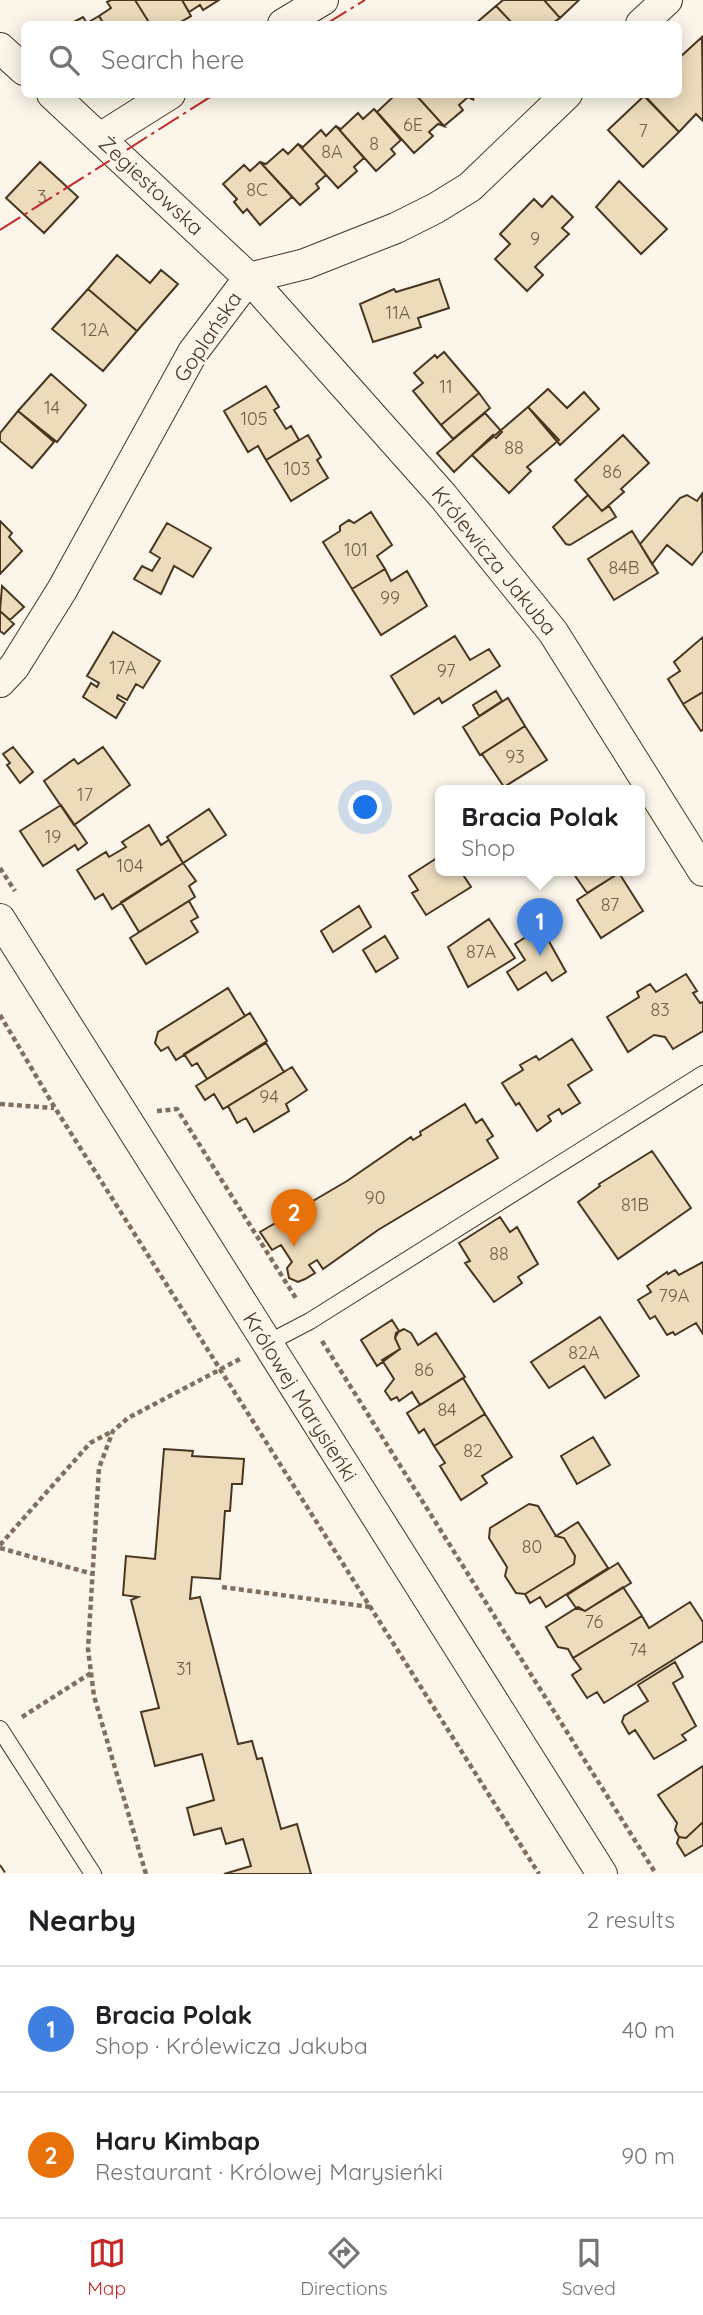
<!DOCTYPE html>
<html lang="en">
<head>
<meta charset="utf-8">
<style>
  body { margin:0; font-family:Quicksand,sans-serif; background:#f2f2f2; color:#202124 }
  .you { position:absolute; left:366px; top:808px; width:24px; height:24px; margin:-18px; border:5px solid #fff; border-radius:50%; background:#1a73e8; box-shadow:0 0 0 10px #1a73e833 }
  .badge { display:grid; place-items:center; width:46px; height:46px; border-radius:50%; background:#c62828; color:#fff; font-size:23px; font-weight:700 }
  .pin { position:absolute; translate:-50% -58px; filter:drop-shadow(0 2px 4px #0008) }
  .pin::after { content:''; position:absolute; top:37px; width:24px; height:21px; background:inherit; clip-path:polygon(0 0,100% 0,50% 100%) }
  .popup { position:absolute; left:435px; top:785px; width:210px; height:91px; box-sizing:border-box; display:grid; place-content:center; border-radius:10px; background:#fff; filter:drop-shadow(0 2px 5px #0005); font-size:23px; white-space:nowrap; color:#757577 }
  .popup b { font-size:26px; color:#202124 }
  .popup::after { content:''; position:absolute; left:50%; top:100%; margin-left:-14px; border:14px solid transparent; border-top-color:#fff }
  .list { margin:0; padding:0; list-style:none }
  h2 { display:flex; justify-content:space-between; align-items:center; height:91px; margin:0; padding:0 28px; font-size:30px }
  h2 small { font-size:23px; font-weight:400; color:#757577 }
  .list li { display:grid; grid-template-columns:46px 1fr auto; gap:21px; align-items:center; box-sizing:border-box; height:126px; padding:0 28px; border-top:2px solid #e0e0e0 }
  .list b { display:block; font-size:26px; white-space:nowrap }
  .list p { margin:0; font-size:23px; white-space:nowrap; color:#757577 }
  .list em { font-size:23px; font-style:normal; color:#757577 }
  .icon { flex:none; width:38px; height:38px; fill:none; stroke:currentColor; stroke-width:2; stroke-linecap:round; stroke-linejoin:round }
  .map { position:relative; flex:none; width:703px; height:1874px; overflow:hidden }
  .search { position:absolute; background:#fff; box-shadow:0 4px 18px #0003; left:21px; right:21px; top:21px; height:77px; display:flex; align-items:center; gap:18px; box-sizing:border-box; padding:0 24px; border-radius:10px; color:#757577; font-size:26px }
  .sheet { height:343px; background:#fff }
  nav { display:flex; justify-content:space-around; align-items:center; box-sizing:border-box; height:98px; border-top:2px solid #e0e0e0; background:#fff; font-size:19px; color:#757577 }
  nav a { display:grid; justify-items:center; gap:4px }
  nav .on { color:#c62828 }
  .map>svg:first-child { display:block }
  .building { fill:#ecdcbc; stroke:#4a3520; stroke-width:2 }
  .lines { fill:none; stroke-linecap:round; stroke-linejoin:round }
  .service-casing { stroke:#4a3520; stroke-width:18 }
  .minor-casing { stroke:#4a3520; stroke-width:32 }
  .path { stroke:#7f6f5c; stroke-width:4.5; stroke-dasharray:5 3.5; stroke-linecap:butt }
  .service { stroke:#fbf6e9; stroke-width:16 }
  .minor { stroke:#fbf6e9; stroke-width:30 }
  .fence { stroke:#4a3520; stroke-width:2; stroke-dasharray:9 3.5; stroke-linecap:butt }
  .power { stroke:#c62828; stroke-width:2; stroke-dasharray:24 5 3.5 5; stroke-linecap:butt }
  .labels { text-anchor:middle; stroke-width:5; stroke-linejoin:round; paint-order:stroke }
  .number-label { font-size:18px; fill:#725f47 }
  .street-label { font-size:21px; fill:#4a3520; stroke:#fbf6e9 }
</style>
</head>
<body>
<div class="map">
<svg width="703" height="1874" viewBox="0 0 703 1874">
  <rect width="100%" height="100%" fill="#fbf6e9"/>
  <path class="building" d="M111 0H135L150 24H104L99 16 111 8 107 2Z
    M135 0H182L191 16 177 24H150Z
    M182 0H219L203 10 200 5 189 12Z
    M503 0H544L560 18 551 24H513L496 6Z
    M544 0H579L560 18Z
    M496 6 513 24H475Z
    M99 16 104 24H70L83 17 87 23Z
    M702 37 703 121 696 114 679 132 643 94H678V59Z
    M392 94H415L444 126 438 124 429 132 433 136 414 153 377 112 394 96Z
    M415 94H469L474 100 468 97 459 105 463 110 444 126Z
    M644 96 679 132 643 167 608 130Z
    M374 109 401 140 391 149 395 154 376 171 336 126 341 129 358 113 363 119Z
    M336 126 364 158 354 167 357 171 338 188 298 144 303 147 321 130 326 136Z
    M298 144 326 175 316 184 319 188 300 205 260 162 266 164 283 149 288 154Z
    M40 162 78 197 44 233 6 198Z
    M260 162 292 197 260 225 247 209 243 213 234 202 237 199 223 184 244 165 250 171Z
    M619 181 667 229 641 254 596 207Z
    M552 196 573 217 562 228 569 234 535 267 543 275 527 291 495 259 510 244 500 234 534 199 542 207Z
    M117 255 150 283 161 270 178 284 137 331 88 289Z
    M439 279 449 308 418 318 421 327 373 342 360 304 394 289 396 292Z
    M88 289 137 331 103 371 52 329Z
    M444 352 479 393 441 425 413 391 423 383 414 373 435 355 437 358Z
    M51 374 86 405 57 442 18 411Z
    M266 386 279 407 274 410 286 429 291 426 299 440 266 460 258 446 248 452 224 411Z
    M548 389 567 408 584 392 599 409 560 445 528 407Z
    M479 393 490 408 453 439 441 425Z
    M528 407 559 440 527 467 531 471 509 493 472 455Z
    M18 411 54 442 32 468 0 441V433Z
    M485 413 502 432 496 438 493 435 454 472 437 453Z
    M308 435 321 457 317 460 328 478 291 501 266 460Z
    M623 435 649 463 621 489 624 492 602 511 575 480Z
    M702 494 703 551 692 565 667 545 652 564 640 544 680 498 687 495 697 501Z
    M588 495 602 511 609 506 616 517 570 545 566 544 553 527Z
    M371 512 392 545 377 556 385 569 352 589 323 542 340 531V526L349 520 354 523Z
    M0 521 12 533 9 537 22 551 0 574Z
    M167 523 211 548 193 577 174 566 161 594 134 579 142 566 152 571 160 558 150 552Z
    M632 531 658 573 614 600 588 559Z
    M385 569 391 581 407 571 427 606 381 635 352 589Z
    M2 586 24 607 10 620 0 611Z
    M0 611 14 624 4 634 0 631Z
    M113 632 160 661 143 688 136 684 127 700 118 695 117 698 125 703 116 718 83 697 91 683 97 687 99 683 87 676Z
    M455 636 470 660 489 649 500 666 442 703 439 698 414 714 391 676Z
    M703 637V692L683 704 668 679 680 671 674 662Z
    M496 691 502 701 479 716 473 705Z
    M703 692V730L701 731 683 704Z
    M508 698 525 726 480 755 463 727Z
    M525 726 547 760 504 787 482 754Z
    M13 747 33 772 20 783 7 765 10 763 3 754Z
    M103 747 130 785 74 825 44 781 74 759 78 764Z
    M61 805 87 843 78 850 75 845 43 866 20 831Z
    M209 809 226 835 183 863 167 837Z
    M149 825 161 845 169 840 183 863 112 909 103 894 95 899 77 870 106 852 109 857 126 847 122 842Z
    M440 856V870H460L471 887 426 915 412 893 418 890 409 876Z
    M183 863 196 881 189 886 195 897 139 932 121 902Z
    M571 870H617L619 873 587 893Z
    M619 873 643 911 601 938 577 900Z
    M189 901 198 917 191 921 198 932 146 964 130 938Z
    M359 906 371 927 333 952 321 931Z
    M489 919 515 958 468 987 448 947Z
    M541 927 566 972 552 981 546 972 518 990 507 972 525 960 515 944Z
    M385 936 398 958 376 972 363 950Z
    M686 974 697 991 693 993 700 1003 703 1002V1031L673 1049 665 1037 654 1035 628 1052 607 1017 639 997 637 992 650 984 656 992Z
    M228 988 245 1016 176 1060 168 1047 161 1051 155 1043 158 1032Z
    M250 1013 267 1041 207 1079 197 1063 192 1066 184 1054Z
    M572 1039 592 1070 568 1085 580 1103 562 1114 559 1109 548 1116 551 1121 537 1131 519 1103 516 1105 502 1083 523 1070 520 1065 536 1056 539 1060Z
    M266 1043 284 1072 223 1109 214 1094 205 1100 196 1086Z
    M292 1067 307 1090 286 1104 289 1111 254 1132 246 1118 237 1123 228 1106Z
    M465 1104 476 1123 482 1119 493 1136 487 1140 498 1158 378 1230 323 1269 317 1260 309 1265 315 1273 305 1279 298 1282 289 1278 287 1268 292 1262 281 1245 272 1250 260 1232 347 1181 411 1137 413 1140 421 1135 420 1132Z
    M652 1151 691 1208 618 1259 578 1202 600 1186 599 1184Z
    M500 1217 510 1232 517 1227 538 1264 518 1277 522 1283 494 1302 465 1263 470 1261 459 1243Z
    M703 1262V1334L696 1323 675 1335 673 1332 667 1335 655 1316 650 1319 638 1300 651 1292 647 1286 667 1272 668 1274 675 1270 679 1275Z
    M600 1317 639 1376 605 1398 584 1366 549 1388 531 1362Z
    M392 1320 399 1331 395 1338 400 1349 377 1366 361 1340Z
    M404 1329 411 1333 418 1345 436 1333 465 1377 420 1405 412 1392 399 1401 397 1397 391 1400 385 1391 394 1379 382 1360 400 1349 395 1338 396 1333Z
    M463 1378 485 1414 434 1446 424 1429 419 1433 407 1413Z
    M485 1414 512 1457 482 1476 487 1483 461 1500 440 1466 445 1463 434 1446Z
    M593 1437 610 1465 577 1484 561 1456Z
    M164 1449 193 1451 192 1456 244 1459 242 1484H232L230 1511H225L220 1579 192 1577 190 1599 200 1597 238 1744 252 1741 257 1759 262 1758 281 1829 297 1824 311 1874H224L251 1866 243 1839 226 1844 221 1828 194 1835 187 1808 214 1800 202 1754 155 1766 141 1712 159 1708 131 1600 138 1597 123 1595 126 1556 155 1559Z
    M529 1504 538 1506 556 1536 564 1538 575 1556 574 1564 525 1594 516 1593 505 1576 507 1567 489 1538 490 1528Z
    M578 1522 608 1568 546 1607 540 1597 530 1603 525 1594 574 1564 575 1556 564 1538 556 1536Z
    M618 1563 631 1583 585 1611 576 1608 567 1595Z
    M623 1587 642 1616 573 1658 568 1649 558 1647 546 1627 578 1607 585 1611Z
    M690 1602 703 1622V1641L604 1703 597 1692 587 1698 572 1675 581 1669 573 1658 642 1616 649 1628Z
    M675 1662 683 1677 673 1683 696 1726 682 1735 686 1740 654 1759 635 1730 629 1734 622 1722 624 1716 648 1701 638 1685Z
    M703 1766V1822L686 1838 679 1837 675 1830 677 1823 658 1795Z
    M703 1822V1845L685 1856 677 1843 679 1837 686 1838Z"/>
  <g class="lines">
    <g class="service-casing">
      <path id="service" d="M266 1344 310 1321 703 1074
        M0 1729 93 1874"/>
    </g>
    <g class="minor-casing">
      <path id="minor" d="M283 24 323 0
        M641 24 667 0
        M0 48 24 70
        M52 94 249 278 443 496 553 632 703 871
        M100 138 170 94
        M0 682 14 667 62 590 193 352 249 278 305 264 396 228 436 208 470 187 567 94
        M0 919 602 1874"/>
    </g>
    <path class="path" d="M0 868 15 891
      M0 1015 55 1108 539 1874
      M0 1104 54 1108
      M157 1111 177 1109 297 1300
      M322 1341 656 1874
      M0 1545 90 1443 111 1432
      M0 1548 93 1574
      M222 1587 370 1607
      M22 1717 91 1673
      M146 1874 94 1696 88 1649 99 1468 113 1431 128 1418 240 1359"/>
    <use href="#service" class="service"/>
    <use href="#minor" class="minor"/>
    <path class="fence" d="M0 1865 6 1874"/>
    <path class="power" d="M326 24 365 0
      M0 230 215 94"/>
  </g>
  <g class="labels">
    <g class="number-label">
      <text x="413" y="131">6E</text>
      <text x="643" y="137">7</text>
      <text x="374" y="150">8</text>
      <text x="332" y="158">8A</text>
      <text x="257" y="196">8C</text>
      <text x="42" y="203">3</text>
      <text x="535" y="245">9</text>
      <text x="398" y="319">11A</text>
      <text x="95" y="336">12A</text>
      <text x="446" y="393">11</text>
      <text x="52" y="414">14</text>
      <text x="254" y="425">105</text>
      <text x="514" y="454">88</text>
      <text x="297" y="475">103</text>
      <text x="612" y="478">86</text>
      <text x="356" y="556">101</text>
      <text x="624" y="574">84B</text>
      <text x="390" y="604">99</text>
      <text x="123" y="674">17A</text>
      <text x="446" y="677">97</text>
      <text x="515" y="763">93</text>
      <text x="85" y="801">17</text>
      <text x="53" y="843">19</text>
      <text x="130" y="872">104</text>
      <text x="610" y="911">87</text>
      <text x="481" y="958">87A</text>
      <text x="660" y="1016">83</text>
      <text x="269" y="1103">94</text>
      <text x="375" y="1204">90</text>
      <text x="635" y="1211">81B</text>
      <text x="499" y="1260">88</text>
      <text x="674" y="1302">79A</text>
      <text x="584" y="1359">82A</text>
      <text x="424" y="1376">86</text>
      <text x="447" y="1416">84</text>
      <text x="473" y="1457">82</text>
      <text x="532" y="1553">80</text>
      <text x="594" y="1628">76</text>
      <text x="638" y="1656">74</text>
      <text x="184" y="1675">31</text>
    </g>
    <g class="street-label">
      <text transform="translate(151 186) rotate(43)" y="7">Żegiestowska</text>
      <text transform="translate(208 337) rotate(-56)" y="7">Goplańska</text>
      <text transform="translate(494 561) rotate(51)" y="7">Królewicza Jakuba</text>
      <text transform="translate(300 1397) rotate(58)" y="7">Królowej Marysieńki</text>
    </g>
  </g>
</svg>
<div class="you"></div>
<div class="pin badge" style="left:540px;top:956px;background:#3f7fe0">1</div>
<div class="popup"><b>Bracia Polak</b>Shop</div>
<div class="pin badge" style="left:294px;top:1247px;background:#e8710a">2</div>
<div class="search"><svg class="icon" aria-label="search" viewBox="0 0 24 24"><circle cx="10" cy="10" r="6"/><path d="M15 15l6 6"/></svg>Search here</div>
</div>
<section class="sheet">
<h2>Nearby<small>2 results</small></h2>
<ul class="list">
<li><span class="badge" style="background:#3f7fe0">1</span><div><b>Bracia Polak</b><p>Shop · Królewicza Jakuba</p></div><em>40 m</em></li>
<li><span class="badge" style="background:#e8710a">2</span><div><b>Haru Kimbap</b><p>Restaurant · Królowej Marysieńki</p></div><em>90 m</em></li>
</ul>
</section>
<nav>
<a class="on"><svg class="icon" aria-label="map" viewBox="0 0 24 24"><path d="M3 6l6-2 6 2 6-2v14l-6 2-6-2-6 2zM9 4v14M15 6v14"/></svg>Map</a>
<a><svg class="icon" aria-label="directions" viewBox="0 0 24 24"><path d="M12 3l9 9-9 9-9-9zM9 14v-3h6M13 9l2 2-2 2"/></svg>Directions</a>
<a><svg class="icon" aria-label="saved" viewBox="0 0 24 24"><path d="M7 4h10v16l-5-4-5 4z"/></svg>Saved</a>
</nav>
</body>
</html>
